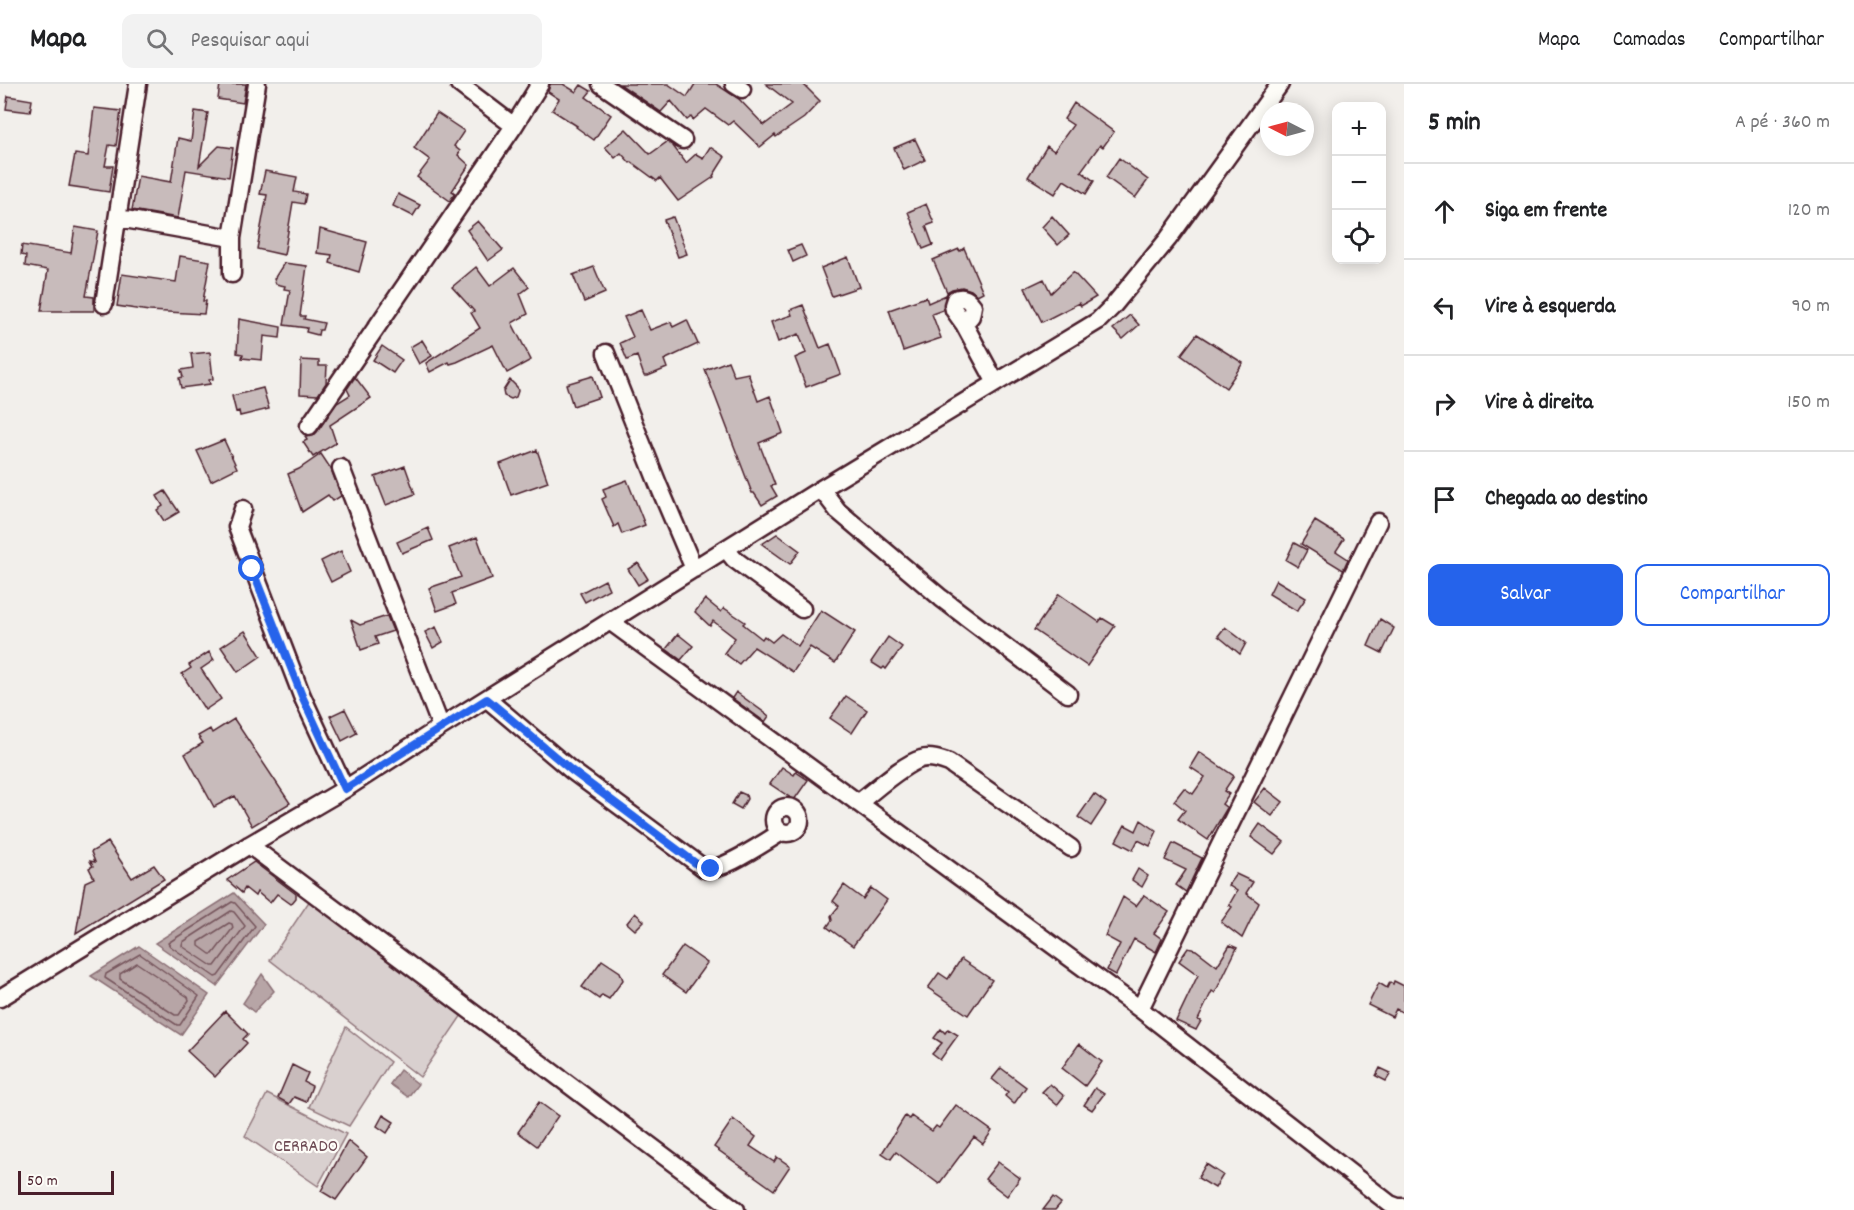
<!DOCTYPE html>
<html lang="pt">
<head>
<meta charset="utf-8">
<style>
  body { margin:0; font-family:Dekko,sans-serif; background:#f2f2f2; color:#202124 }
  .controls { position:absolute; right:18px; top:18px; display:grid; overflow:hidden; border-radius:12px; box-shadow:0 3px 15px #0003 }
  .controls button { width:54px; height:54px; display:grid; place-items:center; padding:0; border:0; border-bottom:2px solid #e0e0e0; background:#fff; color:#202124; font:30px sans-serif }
  .compass { position:absolute; left:1260px; top:18px; width:54px; height:54px; border-radius:50%; background:#fff; box-shadow:0 3px 15px #0003; rotate:276deg }
  .scale { position:absolute; left:18px; bottom:15px; width:96px; box-sizing:border-box; padding-left:6px; border:3px solid #4a1f2b; border-top:0; font-size:16px; line-height:21px; white-space:nowrap; color:#4a1f2b; -webkit-text-stroke:4px #fdfcf7; paint-order:stroke }
  .stop { position:absolute; width:18px; height:18px; margin:-14px; border:4px solid #2563eb; border-radius:50%; background:#fff }
  .stop.end { background:#2563eb; border-color:#fff; box-shadow:0 2px 6px #0008 }
  .list { margin:0; padding:0; list-style:none }
  h2 { display:flex; justify-content:space-between; align-items:center; height:78px; margin:0; padding:0 24px; font-size:26px }
  h2 small { font-size:20px; font-weight:400; color:#757577 }
  .list li { display:grid; grid-template-columns:39px 1fr auto; gap:18px; align-items:center; box-sizing:border-box; height:96px; padding:0 24px; border-top:2px solid #e0e0e0 }
  .list b { display:block; font-size:22px; white-space:nowrap }
  .list em { font-size:20px; font-style:normal; color:#757577 }
  .actions { display:flex; gap:12px; padding:18px 24px }
  .actions a { flex:1; padding:14px 0; border:2px solid #2563eb; border-radius:12px; text-align:center; font-size:21px; color:#2563eb }
  .actions .main { background:#2563eb; color:#fff }
  .icon { flex:none; width:33px; height:33px; fill:none; stroke:currentColor; stroke-width:2; stroke-linecap:round; stroke-linejoin:round }
  .map { position:relative; flex:none; width:1404px; height:1126px; overflow:hidden }
  header { display:flex; align-items:center; gap:36px; box-sizing:border-box; height:84px; padding:0 30px; background:#fff; border-bottom:2px solid #e0e0e0 }
  header strong { font-size:28px }
  nav { display:flex; gap:33px; margin-inline-start:auto; font-size:21px }
  .search { width:420px; height:54px; background:#f2f2f2; display:flex; align-items:center; gap:15px; box-sizing:border-box; padding:0 21px; border-radius:12px; color:#757577; font-size:22px }
  main { display:flex }
  aside { flex:1; background:#fff }
  .map>svg:first-child { display:block }
  .green { fill:#d9d0cf; stroke:#92787d; stroke-width:1.5 }
  .water { fill:#b7a5a6; stroke:#8b6f75; stroke-width:1.5 }
  .lines { fill:none; stroke-linecap:round; stroke-linejoin:round }
  .shore { stroke:#76555c; stroke-width:1.5 }
  .building { fill:#c8bbbb; stroke:#4a1f2b; stroke-width:1.5 }
  .minor-casing { stroke:#4a1f2b; stroke-width:21 }
  .minor { stroke:#fdfcf7; stroke-width:16 }
  .route { stroke:#2563eb; stroke-width:8 }
  .labels { text-anchor:middle; stroke-width:4.5; stroke-linejoin:round; paint-order:stroke }
  .park-label { font-size:18px; fill:#6e4b54; stroke:#fdfcf7 }
</style>
</head>
<body>
<header>
<strong>Mapa</strong>
<div class="search"><svg class="icon" aria-label="search" viewBox="0 0 24 24"><circle cx="10" cy="10" r="6"/><path d="M15 15l6 6"/></svg>Pesquisar aqui</div>
<nav><a>Mapa</a><a>Camadas</a><a>Compartilhar</a></nav>
</header>
<main>
<div class="map">
<svg width="1404" height="1126" viewBox="0 0 1404 1126">
  <rect width="100%" height="100%" fill="#f2efeb"/>
  <filter id="ink" filterUnits="userSpaceOnUse"><feTurbulence type="fractalNoise" baseFrequency=".0167" numOctaves="2"/><feDisplacementMap in="SourceGraphic" scale="12" xChannelSelector="R" yChannelSelector="G"/><feConvolveMatrix kernelMatrix="1 2 1 2 8 2 1 2 1" color-interpolation-filters="sRGB"/></filter>
  <g filter="url(#ink)">
    <path class="green" d="M310 816 462 931 420 993 270 876Z
      M346 943 390 978 349 1042 309 1023Z
      M267 1010 346 1050 318 1102 245 1052Z"/>
    <path class="water" d="M234 809 264 840 217 902 155 859Z
      M139 862 209 911 181 951 91 892Z
      M262 890 274 907 254 928 243 919Z
      M400 986 418 1000 408 1013 390 1000Z"/>
    <g class="lines">
      <path class="shore" d="M232 818 235 819 255 842 218 892 215 893 170 862 168 859Z
        M231 827 234 828 245 842 215 882H212L182 862 183 858Z
        M229 839 232 840 233 844 213 870H210L199 862V858Z
        M140 870 199 912 180 941H177L105 894 106 890Z
        M137 879 188 913 189 916 179 931H175L120 895V890Z"/>
    </g>
    <path class="building" d="M220 0H246L243 19 218 15Z
      M550 0H563L576 8 581 1 591 7 586 13 611 31 594 56 576 43 577 42 552 26 559 15 548 8Z
      M620 0H668L687 13 695 0H716L739 15 764 41 792 20 766 0H803L820 17 804 34 776 53 775 51 760 63 733 37 728 41 706 25 693 36 691 33 687 36 671 17 661 28Z
      M8 12 32 16 30 28 6 25Z
      M1074 19 1114 48 1103 63 1100 61 1081 87 1094 97 1086 110 1064 96 1055 110 1028 93 1047 62 1054 67 1073 41 1064 35Z
      M94 24 121 27 116 62 109 61 105 82H113L109 108 69 102 75 70 88 72Z
      M195 27 208 29 199 82 219 62 233 64 229 93 186 86 178 134 132 126 138 92 171 98 178 54 191 57Z
      M437 29 464 47 454 62 460 67 458 71 469 81 452 107 455 109 450 117 417 93 430 76 414 64Z
      M626 45 650 70 667 58 673 62 686 79 696 70 703 74 710 63 725 73 713 92 714 93 678 117 660 94 657 97 631 78 630 79 621 69 615 74 605 63Z
      M915 55 925 76 904 86 894 64Z
      M1119 74 1148 96 1135 114 1106 93Z
      M265 87 297 93 294 108 306 110 304 120 293 118 284 171 257 165 267 111 260 110Z
      M398 110 420 121 413 132 393 122Z
      M926 120 934 139 926 142 933 161 923 165 908 128Z
      M1052 132 1069 151 1058 161 1042 143Z
      M673 133 687 170 678 173 664 136Z
      M478 137 503 166 488 177 467 146Z
      M75 143 98 147 86 212 94 213V227H41L48 186 25 182 26 172 21 171 22 161 71 169Z
      M320 145 367 158 359 188 330 179 332 171 317 169Z
      M801 161 806 172 793 178 788 166Z
      M964 164 983 208 977 211 971 206 962 203 952 205 947 208 933 176 959 165 960 167Z
      M180 172 210 177 203 217H206L204 230 149 227 117 222 122 190 176 198Z
      M848 173 859 203 832 212 821 184Z
      M284 179 307 182 300 232H305L304 235 324 239 322 246H319L318 251 306 248 307 244 284 241 290 206 284 205 285 202 276 200 274 195Z
      M476 183 490 202 514 184 529 203 520 210 528 230 512 239 531 276 507 289 493 261 457 278 450 280 449 278 430 288 426 279 480 244 471 229 474 227 452 203Z
      M594 183 605 209 584 218 573 191Z
      M1073 188 1096 213 1081 222 1079 219 1042 238 1025 204 1044 195 1051 209Z
      M946 211 943 226 932 230 941 254 903 267 889 226 926 213 928 219Z
      M803 221 820 264 830 260 841 290 806 303 795 274 806 269 799 250 778 258 771 238 792 231 790 226Z
      M641 226 650 246 671 238 673 243 687 236 698 260 664 276 667 284 648 292H644L637 272 627 276 620 259 633 253 624 233Z
      M1130 231 1139 241 1123 255 1113 245Z
      M239 235 281 243 280 254 264 252 262 276 242 274 243 270 237 269Z
      M1197 250 1243 279 1226 304 1181 271Z
      M422 256 432 272 419 280 410 263Z
      M382 262 402 276 393 289 373 276Z
      M210 268 213 295 209 296 210 300 181 304 179 294 183 293 181 286 193 284 191 270Z
      M301 276 319 277V282H327L326 299 318 311 300 310Z
      M728 277 734 292 748 289 758 317 770 312 783 349 759 359 775 401 771 402 777 412 762 421 754 409H752L705 286Z
      M593 292 600 313 573 322 566 300Z
      M355 293 371 314 330 341 336 359 313 373 303 358 307 356 305 353 313 352 317 348 337 319 350 311 347 305Z
      M510 296 517 303 518 307 516 313 511 315 504 312 503 307Z
      M263 304 269 325 240 332 239 327 236 328 232 312Z
      M224 356 237 384 211 397 197 367Z
      M537 366 548 398 511 411 500 380Z
      M321 370 331 385 341 412 333 417 328 411 302 428 288 390 299 385Z
      M405 382 415 410 386 421 375 393Z
      M627 396 645 441 622 450 618 440 614 443 602 415 606 413 603 405Z
      M165 407 179 428 164 437 157 426 163 422 157 412Z
      M1315 437 1344 455 1336 467 1348 475 1343 486 1301 460Z
      M428 444 433 456 402 469 397 458Z
      M777 450 800 467 790 480 762 460Z
      M477 453 492 494 452 509 456 520 437 527 429 504 461 493 449 464Z
      M1294 459 1307 466 1298 483 1286 476Z
      M341 467 350 488 331 498 321 477Z
      M638 479 648 495 638 501 628 485Z
      M605 496 609 505 585 518 580 509Z
      M1276 496 1306 514 1297 527 1269 510Z
      M1059 510 1099 538 1102 534 1115 542 1087 582 1034 546Z
      M705 515 721 528 724 524 745 538 743 540 762 555 764 552 772 558 781 550 798 562 821 526 855 548 835 579 810 563 793 588 754 563 739 580 724 569 735 554 713 537 710 542 695 528Z
      M387 532 393 547 375 553 378 560 361 566 351 536 360 541Z
      M1380 535 1394 544 1382 569 1368 562Z
      M436 543 443 558 433 564 425 548Z
      M1225 543 1246 559 1240 570 1218 552Z
      M245 547 261 572 238 588 221 563Z
      M678 550 693 562 681 576 666 565Z
      M888 553 902 563 886 585 884 583 882 585 871 578Z
      M209 568 214 576 201 585 221 615 205 626 182 590 191 584 189 581Z
      M736 608 769 632 765 638 732 614Z
      M846 612 867 626 852 649 830 634Z
      M345 625 357 649 342 657 330 632Z
      M234 635 290 719 252 742 235 712 214 723 185 670 203 659 198 652 210 645 212 649Z
      M1199 668 1234 692 1224 707 1229 710 1222 720 1227 724 1208 756 1178 735 1185 726 1174 717 1184 704 1193 710 1205 693 1190 683Z
      M782 683 794 691 796 688 808 696 794 716 770 700Z
      M1265 704 1283 718 1272 732 1254 718Z
      M739 708 746 711 747 715 741 725 732 720Z
      M1094 710 1106 719 1091 742 1078 733Z
      M1141 736 1157 747 1150 762 1138 756 1133 766 1116 757 1125 741 1136 747Z
      M1260 740 1284 758 1274 770 1251 753Z
      M108 758 132 794 154 781 164 795 76 849 85 798 94 794 89 784 93 782 90 777 95 778 91 768Z
      M1173 759 1202 774 1186 808 1176 801 1186 786 1165 776Z
      M254 778 296 810V814L291 820 277 810 270 819 257 808 255 812 245 804 242 809 227 796Z
      M1138 785 1148 792 1142 803 1132 796Z
      M1236 790 1253 798 1246 809 1259 819 1242 854 1221 838 1232 823 1229 821 1237 807 1228 801Z
      M844 801 863 815 871 804 887 816 853 862 827 843 832 836 831 832 839 822 833 817Z
      M1144 811 1169 828 1154 849 1162 855 1156 868 1134 855 1116 891 1107 886 1120 860 1105 852 1123 813 1136 822Z
      M635 829 644 837 635 846 627 839Z
      M1230 861 1237 864 1215 909 1212 907 1198 936 1201 937 1196 946 1176 937 1198 891 1179 877 1188 864 1196 866 1217 882Z
      M683 862 707 879 686 908 662 891Z
      M961 875 992 896 968 931 928 904 939 889 948 895Z
      M602 876 620 888 623 896 609 915 602 911 599 915 582 903Z
      M1394 897 1404 902V929L1396 925 1392 933 1368 921 1379 899 1387 904 1390 898 1393 900Z
      M225 927 248 950 243 955 247 959 215 993 187 967Z
      M941 945 945 949 948 945 958 951 940 976 932 970 942 959 934 954Z
      M1079 960 1102 978 1085 1002 1062 984Z
      M292 981 308 989 304 998 312 1002 306 1018 294 1013 289 1020 278 1014Z
      M1001 984 1026 1003 1014 1020 1005 1012 1008 1008 992 995Z
      M1380 984 1391 989 1386 997 1376 992Z
      M1050 1000 1064 1012 1057 1021 1042 1008Z
      M1095 1004 1104 1010 1092 1026 1084 1021Z
      M539 1018 558 1032 537 1062 518 1048Z
      M956 1021 992 1047 983 1060 974 1053 939 1100 896 1068 891 1075 882 1069 905 1032 909 1035 911 1032 932 1047 936 1042 939 1044Z
      M383 1031 394 1038 387 1049 377 1042Z
      M733 1035 756 1053 750 1062 774 1078 777 1073 790 1082 774 1106 714 1063Z
      M348 1057 367 1073 336 1116 321 1107Z
      M998 1078 1020 1094 1007 1112 985 1095Z
      M1206 1080 1223 1091 1215 1104 1198 1094Z
      M1053 1113 1061 1119 1055 1126H1043Z"/>
    <g class="lines">
      <g class="minor-casing">
        <path id="minor" d="M459 0 514 42
          M601 0 683 56
          M734 0 742 5
          M119 134 232 154
          M232 190V154L257 0
          M104 220 138 0
          M964 240 971 232 973 222C968 215 964 212 955 215L953 221 954 226 964 240 996 299
          M606 269 658 400 694 485
          M309 342 514 42 540 0
          M341 384 441 643
          M821 405 838 427 941 514 1068 610
          M243 425 237 443 302 612 345 705
          M726 465 734 475 802 525
          M611 538 1140 925 1390 1120 1398 1123H1404
          M487 615 571 686 705 785C724 787 764 758 782 748
          M858 719C874 707 903 680 921 675 930 672 941 676 949 679L1071 764
          M774 736a13 13 0 1 1 26 0a13 13 0 1 1-26 0Z
          M249 761 736 1126
          M0 914 249 761 345 705 441 643 821 405 1098 237 1113 222 1168 155 1280 0
          M1140 925 1378 438"/>
      </g>
      <use href="#minor" class="minor"/>
    </g>
  </g>
  <g class="lines" filter="url(#ink)">
    <path class="route" d="M252 485 302 612 345 705 487 615 571 686 698 781 711 785"/>
  </g>
  <g class="labels">
    <g class="park-label">
      <text x="306" y="1067">CERRADO</text>
    </g>
  </g>
</svg>
<div class="controls">
<button>+</button>
<button>−</button>
<button><svg class="icon" aria-label="locate" viewBox="0 0 24 24"><circle cx="12" cy="12" r="6"/><path d="M12 2v4M12 18v4M2 12h4M18 12h4"/></svg></button>
</div>
<svg class="compass" viewBox="-18 -18 36 36"><path d="M0-13l5 13h-10z" fill="#e53935"/><path d="M0 13l5-13h-10z" fill="#757577"/></svg>
<div class="scale">50 m</div>
<div class="stop" style="left:252px;top:485px"></div>
<div class="stop end" style="left:711px;top:785px"></div>
</div>
<aside>
<h2>5 min<small>A pé · 360 m</small></h2>
<ul class="list">
<li><svg class="icon" aria-label="ahead" viewBox="0 0 24 24"><path d="M12 20V5M6 11l6-6 6 6"/></svg><div><b>Siga em frente</b></div><em>120 m</em></li>
<li><svg class="icon" aria-label="left" viewBox="0 0 24 24"><path d="M17 20v-9H6M10 6l-5 5 5 5"/></svg><div><b>Vire à esquerda</b></div><em>90 m</em></li>
<li><svg class="icon" aria-label="right" viewBox="0 0 24 24"><path d="M7 20v-9h11M14 6l5 5-5 5"/></svg><div><b>Vire à direita</b></div><em>150 m</em></li>
<li><svg class="icon" aria-label="arrive" viewBox="0 0 24 24"><path d="M6 21V4h12l-3 4 3 4H6"/></svg><div><b>Chegada ao destino</b></div></li>
</ul>
<div class="actions"><a class="main">Salvar</a><a>Compartilhar</a></div>
</aside>
</main>
</body>
</html>
